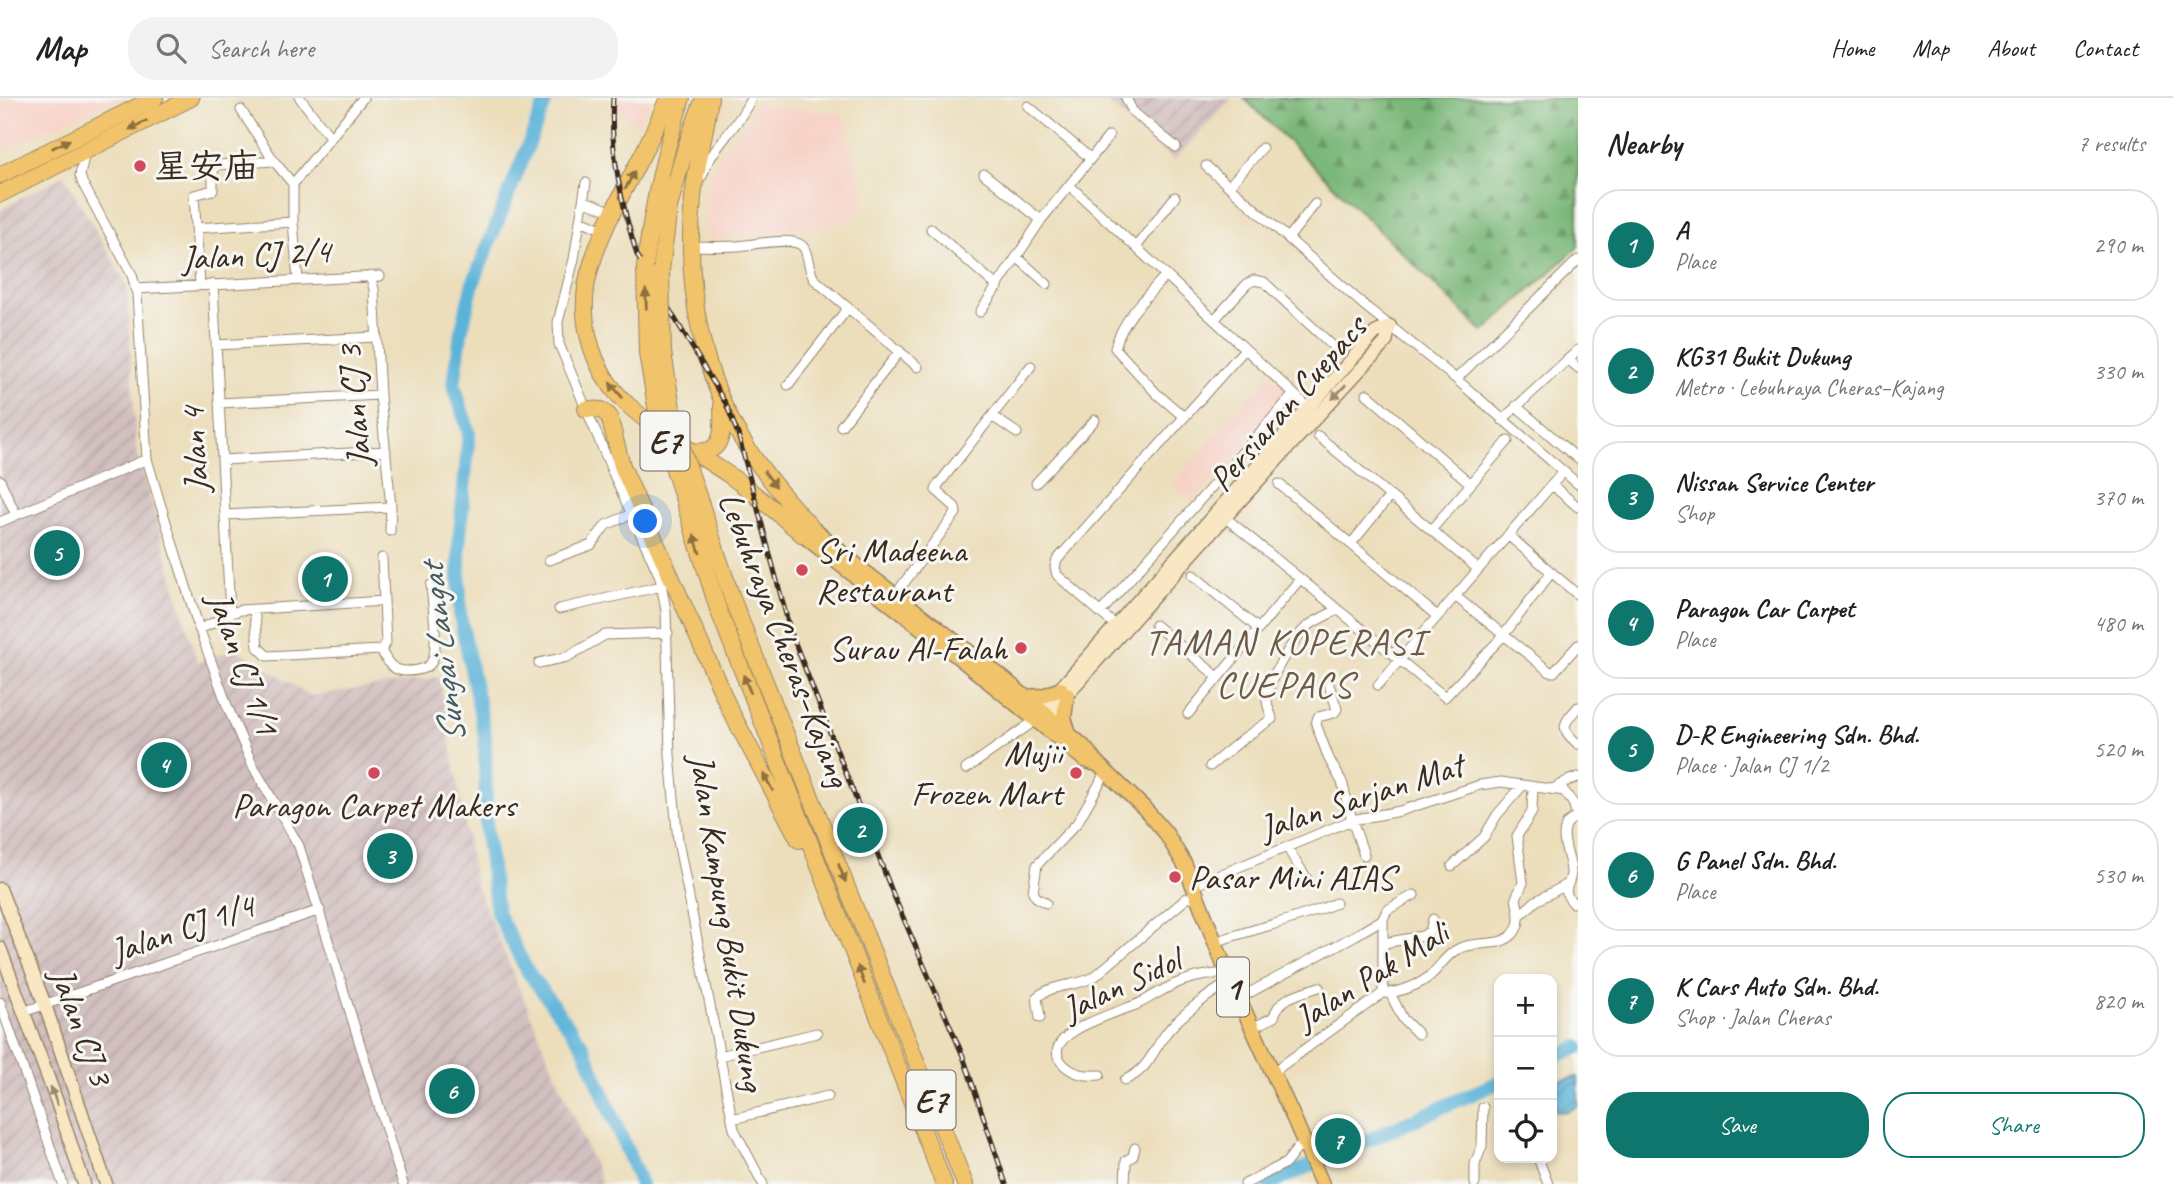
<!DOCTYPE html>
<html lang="en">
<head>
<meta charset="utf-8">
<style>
  body { margin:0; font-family:Caveat,"LXGW WenKai TC",sans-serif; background:#f2f2f2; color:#222 }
  .controls { position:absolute; right:21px; bottom:21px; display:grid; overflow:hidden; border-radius:14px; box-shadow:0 4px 10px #0003 }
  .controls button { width:63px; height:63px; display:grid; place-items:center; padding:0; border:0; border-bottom:2px solid #e0e0e0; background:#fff; color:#222; font:35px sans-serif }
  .you { position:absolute; left:646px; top:424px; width:24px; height:24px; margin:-18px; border:5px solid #fff; border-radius:50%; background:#1a73e8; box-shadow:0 0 0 10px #1a73e833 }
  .badge { display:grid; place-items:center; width:46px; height:46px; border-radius:50%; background:#0f766e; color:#fff; font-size:23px; font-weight:700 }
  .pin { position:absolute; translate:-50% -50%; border:4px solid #fff; box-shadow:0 2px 7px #0006 }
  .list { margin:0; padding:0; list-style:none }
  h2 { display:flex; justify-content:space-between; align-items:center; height:91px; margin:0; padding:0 28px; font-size:30px }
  h2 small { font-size:23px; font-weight:400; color:#767676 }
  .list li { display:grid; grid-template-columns:46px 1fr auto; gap:21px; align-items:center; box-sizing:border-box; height:112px; margin:0 14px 14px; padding:0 14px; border:2px solid #e0e0e0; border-radius:28px }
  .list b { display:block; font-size:26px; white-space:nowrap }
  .list p { margin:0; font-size:23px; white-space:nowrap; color:#767676 }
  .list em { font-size:23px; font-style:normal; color:#767676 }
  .actions { display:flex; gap:14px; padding:21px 28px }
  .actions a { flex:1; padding:16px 0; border:2px solid #0f766e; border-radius:28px; text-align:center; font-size:24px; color:#0f766e }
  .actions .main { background:#0f766e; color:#fff }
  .icon { flex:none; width:38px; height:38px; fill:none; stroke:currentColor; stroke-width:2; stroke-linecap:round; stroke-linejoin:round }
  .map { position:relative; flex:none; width:1578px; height:1086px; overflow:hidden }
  header { display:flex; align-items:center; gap:42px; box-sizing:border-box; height:98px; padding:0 35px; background:#fff; border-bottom:2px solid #e0e0e0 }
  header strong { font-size:33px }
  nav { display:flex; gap:38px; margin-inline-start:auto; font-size:24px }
  .search { width:490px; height:63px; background:#f2f2f2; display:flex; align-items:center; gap:18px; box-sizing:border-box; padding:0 24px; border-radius:28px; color:#767676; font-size:26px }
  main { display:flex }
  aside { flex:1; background:#fff }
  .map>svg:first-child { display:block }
  .built { fill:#f7d1c6 }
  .industrial { fill:url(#industrial-furrows) }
  .forest { fill:url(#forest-firs); stroke:#5a704b; stroke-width:2 }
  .water { fill:url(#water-waves); stroke:#4c6e7c; stroke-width:2 }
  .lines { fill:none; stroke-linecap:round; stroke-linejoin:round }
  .river { stroke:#5cb3d9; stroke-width:14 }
  .street-casing { stroke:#94846c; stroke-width:11 }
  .secondary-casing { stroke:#94846c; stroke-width:15 }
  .primary-casing { stroke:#94846c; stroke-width:17 }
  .highway-casing { stroke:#94846c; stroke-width:18 }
  .street { stroke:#fff; stroke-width:9 }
  .secondary { stroke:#f9e7c3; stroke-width:12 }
  .primary { stroke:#f1c36a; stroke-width:14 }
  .highway { stroke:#f1c36a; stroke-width:16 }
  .rail-casing { stroke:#3b2a1e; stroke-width:5 }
  .rail { stroke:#f6f6f2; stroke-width:2.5; stroke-dasharray:8; stroke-linecap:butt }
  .highway-bridge-casing { stroke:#94846c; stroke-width:18; stroke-linecap:butt }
  .highway-bridge { stroke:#f1c36a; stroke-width:16 }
  .oneway { fill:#8d6f40 }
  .oneway2 { fill:#9a8870 }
  .poi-dot { fill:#d1495b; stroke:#f6f6f2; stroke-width:2.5 }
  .labels { text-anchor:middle; stroke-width:6; stroke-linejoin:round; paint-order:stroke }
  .shield { fill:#f6f6f2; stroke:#73675e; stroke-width:2 }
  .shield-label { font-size:33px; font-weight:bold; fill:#3b2a1e }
  .poi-label { font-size:35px; fill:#3b2a1e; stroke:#f6f6f2; text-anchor:start }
  .street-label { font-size:35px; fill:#3b2a1e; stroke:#f6f6f2 }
  .neighbourhood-label { font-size:37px; letter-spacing:2px; fill:#705943; stroke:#f6f6f2 }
  .water-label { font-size:37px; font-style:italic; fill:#475a5f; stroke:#f6f6f2 }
</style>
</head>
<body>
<header>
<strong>Map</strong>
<div class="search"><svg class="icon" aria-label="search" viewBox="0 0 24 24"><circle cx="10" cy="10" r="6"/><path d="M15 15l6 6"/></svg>Search here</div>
<nav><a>Home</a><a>Map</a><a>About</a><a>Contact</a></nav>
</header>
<main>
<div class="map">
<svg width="1578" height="1086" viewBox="0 0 1578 1086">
  <defs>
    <pattern id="industrial-furrows" width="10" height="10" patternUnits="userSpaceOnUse" patternTransform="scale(1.75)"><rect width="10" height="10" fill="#d2bfbf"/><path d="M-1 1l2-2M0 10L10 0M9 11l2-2" fill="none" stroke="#b5a4a4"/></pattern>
    <pattern id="forest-firs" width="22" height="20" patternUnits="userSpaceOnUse" patternTransform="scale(1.75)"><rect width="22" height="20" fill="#7ab778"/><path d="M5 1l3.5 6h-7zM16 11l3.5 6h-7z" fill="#659562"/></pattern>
    <pattern id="water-waves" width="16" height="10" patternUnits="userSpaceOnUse" patternTransform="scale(1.75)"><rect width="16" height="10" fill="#5cb3d9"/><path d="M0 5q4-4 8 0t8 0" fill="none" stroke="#4d92af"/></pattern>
  </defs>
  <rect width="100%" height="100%" fill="#f6f6f2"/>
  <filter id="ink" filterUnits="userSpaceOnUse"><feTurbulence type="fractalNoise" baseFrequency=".0143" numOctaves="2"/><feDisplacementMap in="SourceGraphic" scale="14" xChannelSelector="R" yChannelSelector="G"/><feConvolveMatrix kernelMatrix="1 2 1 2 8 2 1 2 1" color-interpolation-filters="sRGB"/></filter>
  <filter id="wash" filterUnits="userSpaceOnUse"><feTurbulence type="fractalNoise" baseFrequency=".00686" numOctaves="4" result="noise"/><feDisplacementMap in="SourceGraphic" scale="28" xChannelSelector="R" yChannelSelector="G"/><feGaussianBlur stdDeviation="1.57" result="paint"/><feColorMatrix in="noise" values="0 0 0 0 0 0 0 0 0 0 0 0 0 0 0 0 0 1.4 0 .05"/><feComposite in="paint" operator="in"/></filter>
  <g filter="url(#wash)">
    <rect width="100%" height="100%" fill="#ecdebb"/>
    <path class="built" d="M0 0H121L0 54Z
      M619 0H650L638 28 615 11Z
      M756 5 842 16 866 103 852 124 712 142 705 134 707 91 712 70 724 48 745 26Z
      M1269 277 1290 297 1193 405 1171 386Z"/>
    <path class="industrial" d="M1102 0H1232L1174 62Z
      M64 77 127 187 136 350 197 564 236 551 311 598 439 579 475 785 602 1086H0V777L2 776 0 771V112Z"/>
    <path class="forest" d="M1244 0H1578V149L1483 234Z"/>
    <path class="water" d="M1578 979V1008L1568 1013 1556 1014 1552 1006V984Z"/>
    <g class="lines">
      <path class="river" d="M547 0 472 188 461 235 454 287 469 335 459 447 460 517 485 638 486 733 497 814 526 871 583 948 641 1086
        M1552 960 1578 949
        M1269 1086 1499 984"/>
    </g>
  </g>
  <g filter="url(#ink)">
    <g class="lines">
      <g class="street-casing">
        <path id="street" d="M300 0 330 39
          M1126 0 1133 14 1176 49
          M1028 8 1090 60
          M241 12 274 63 293 86V124L298 182
          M85 54 80 77 82 84 132 177 137 196 147 361 160 405 198 527 228 610 253 668 299 748 403 1086
          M1206 68 1365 208 1456 281 1578 386
          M984 76 1041 122
          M702 78C712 48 739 29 751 0
          M586 85 574 161 558 224 559 246 613 375 660 479 666 513 670 657 678 743 734 1031 763 1086
          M293 86 363 0
          M1069 87 1311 312
          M1230 87 1262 50
          M585 103 613 114
          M581 122 603 132
          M196 130 293 124
          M931 131 998 189
          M1289 139 1315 106
          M690 148C705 148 720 149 735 148 749 148 796 136 804 150 809 159 808 171 814 181L918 269
          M1136 149 1175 99
          M1017 159 1047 186
          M370 178 374 191 380 297 391 409 390 433
          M1165 178C1146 199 1122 222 1115 250L1156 295 1183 318
          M213 186 230 515
          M200 187 194 97 213 92V72L218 67 274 63
          M135 191 380 178
          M980 214 1041 122 1109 38
          M1214 222 1247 186 1254 182 1264 184 1336 251
          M216 247 376 239
          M1568 261 1578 270
          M1456 281 1578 162
          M788 287 848 210
          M1367 296 1471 386
          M219 305 380 297
          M1516 308 1578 361
          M992 318 1017 335
          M1502 322 1578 252
          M841 328 900 253
          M1318 338 1478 471
          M222 362 386 353
          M0 382 16 417
          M1036 385 1095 322
          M1279 386 1437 518
          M1552 387 1578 409
          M1221 416 1445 599 1503 538 1551 475
          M225 417 391 409
          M0 424 147 361
          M1431 432 1508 343
          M1508 437 1578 497
          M1351 446 1390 398
          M549 462 591 447 606 427 632 416
          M1193 477 1259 531
          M895 497 956 415 955 409 936 392 938 387 1031 268
          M1455 498 1550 574H1554L1578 547
          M254 511 258 549 267 558 381 552
          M559 511 662 488
          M1100 515 1294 296
          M1155 527 1218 579
          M1116 528 1057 477 1055 469 1057 462 1245 251
          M199 531C214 526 226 516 241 512L384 503
          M381 552C387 564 391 572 405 573 413 573 426 572 431 565 440 553 432 503 431 487
          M381 552 386 545 382 460
          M539 565 567 559 605 537 668 535
          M1329 587 1337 611 1334 615 1318 619 1316 626 1329 661 1342 684 1352 722 1364 757
          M1378 587 1563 374
          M1578 609C1563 626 1559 630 1578 646
          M1188 616 1300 481
          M1210 668 1244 640 1272 621C1271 614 1266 608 1267 600 1269 580 1292 542 1308 528 1316 522 1328 517 1337 512
          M966 671 1036 622
          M1553 691 1567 683 1578 679
          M1288 750C1294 763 1303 772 1309 785
          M1452 768 1484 739 1497 717 1522 688
          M1193 788 1352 722 1400 713 1480 687 1501 684 1564 693 1573 705 1578 721
          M1046 805 1036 799 1033 794 1037 767 1077 725 1106 674
          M1573 805C1560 791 1570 789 1571 775 1571 760 1561 745 1565 731 1566 724 1571 722 1576 719
          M1520 817 1536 803 1566 787
          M1215 844C1255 830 1297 822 1336 805
          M1384 845 1423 838 1430 833 1433 821
          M1383 895V821
          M1390 895 1403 921 1418 936
          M1238 901 1356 837 1383 821 1387 812 1414 797
          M0 904 63 1086
          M23 914 320 812
          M1040 920 1037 899C1054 885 1076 889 1094 879L1187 800 1197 798
          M1252 930 1274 919C1278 899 1301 895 1319 889
          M719 958 817 935
          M1273 974 1383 895C1398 895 1422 887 1433 875 1441 867 1446 858 1456 852 1475 841 1499 851 1513 836 1523 824 1518 813 1516 800L1523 785 1517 738 1532 714 1533 689
          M1100 977C1086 978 1075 977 1064 967 1032 936 1124 913 1140 905 1157 896 1170 886 1189 881 1201 877 1214 876 1227 875
          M1125 982C1149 971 1152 954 1167 934 1180 918 1212 893 1231 884
          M732 1021 828 998
          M1538 1060 1548 1086
          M1125 1086 1126 1063 1133 1058 1135 1050
          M1245 1086 1286 1065 1297 1051 1304 1046
          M1475 1086V1066L1482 1048 1483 1009"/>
      </g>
      <g class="secondary-casing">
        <path id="secondary" d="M1038 619 1041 612 1375 235 1390 228
          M1041 620 1048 618C1159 492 1271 367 1386 244L1390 228
          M0 791 45 907 106 1086
          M0 850 57 1004 84 1086"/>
      </g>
      <g class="primary-casing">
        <path id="primary" d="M811 429 861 471 1004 581 1083 648 1098 666 1144 710 1165 734 1185 767 1227 875 1295 1023 1322 1086
          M803 437 961 561 1085 662 1093 665
          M1067 597 1064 620 1069 636
          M1025 599 1043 598 1061 591"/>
      </g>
      <g class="highway-casing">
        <path id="highway" d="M668 0C659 21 650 43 639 63 622 97 603 129 592 165 575 214 589 271 628 307 658 334 695 354 729 377 755 395 779 416 803 437
          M710 0C706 34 696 66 693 100 685 184 700 279 748 351 766 379 789 405 811 429
          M0 77 155 0
          M0 96 191 0
          M645 169C652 108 663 58 682 0
          M661 173 669 109 686 48 704 0
          M586 311 601 312 609 318 622 368 730 612 799 742
          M691 353C725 358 723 333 722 308
          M733 503 965 1086
          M718 511 944 1086"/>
      </g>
      <use href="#street" class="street"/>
      <use href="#secondary" class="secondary"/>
      <use href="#primary" class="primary"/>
      <use href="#highway" class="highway"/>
      <g class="rail-casing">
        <path id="rail" d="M613 0C609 52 622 108 637 157L726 306 738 336 790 532 893 796 963 958 1006 1086"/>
      </g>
      <use href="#rail" class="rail"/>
      <g class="highway-bridge-casing">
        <path id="highway-bridge" d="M645 169 647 255 658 320 718 511
          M661 173 663 254 675 329 733 503"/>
      </g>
      <use href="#highway-bridge" class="highway-bridge"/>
    </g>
    <defs><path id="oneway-solid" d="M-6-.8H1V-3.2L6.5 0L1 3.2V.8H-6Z" transform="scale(1.75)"/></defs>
    <g class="oneway">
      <use href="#oneway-solid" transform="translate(138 27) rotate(153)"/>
      <use href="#oneway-solid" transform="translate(61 46) rotate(-26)"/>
      <use href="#oneway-solid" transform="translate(630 82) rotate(-63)"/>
      <use href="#oneway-solid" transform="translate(646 201) rotate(-92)"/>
      <use href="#oneway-solid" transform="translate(616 292) rotate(-130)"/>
      <use href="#oneway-solid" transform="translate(770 381) rotate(52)"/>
      <use href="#oneway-solid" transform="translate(697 446) rotate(-108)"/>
      <use href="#oneway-solid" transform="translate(747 586) rotate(-112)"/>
      <use href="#oneway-solid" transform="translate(768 684) rotate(-118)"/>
      <use href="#oneway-solid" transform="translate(842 775) rotate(68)"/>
      <use href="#oneway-solid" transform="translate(861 877) rotate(-111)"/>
    </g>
    <g class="oneway2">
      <use href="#oneway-solid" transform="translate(1339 294) rotate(133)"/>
      <use href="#oneway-solid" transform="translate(54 998) rotate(-110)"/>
    </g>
  </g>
  <g class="poi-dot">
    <circle cx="140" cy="68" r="7"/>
    <circle cx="802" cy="472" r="7"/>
    <circle cx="1021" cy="550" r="7"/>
    <circle cx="374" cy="675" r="7"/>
    <circle cx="1076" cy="675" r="7"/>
    <circle cx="1175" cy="779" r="7"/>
  </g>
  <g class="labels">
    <g class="shield">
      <rect x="640.5" y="313.5" width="49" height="59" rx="5"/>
      <rect x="1217" y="859.5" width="32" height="59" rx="5"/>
      <rect x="906.5" y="972.5" width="49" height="59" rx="5"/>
    </g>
    <g class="shield-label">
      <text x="665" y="355">E7</text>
      <text x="1233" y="901">1</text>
      <text x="931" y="1014">E7</text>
    </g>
    <g class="poi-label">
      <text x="154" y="80">星安庙</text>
      <text x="816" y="464">Sri Madeena<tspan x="816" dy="40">Restaurant</tspan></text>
      <text x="1007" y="562" text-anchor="end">Surau Al-Falah</text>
      <text x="1062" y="667" text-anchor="end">Mujii<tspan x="1062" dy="40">Frozen Mart</tspan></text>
      <text x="374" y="719" text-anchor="middle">Paragon Carpet Makers</text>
      <text x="1189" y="791">Pasar Mini AIAS</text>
    </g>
    <g class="street-label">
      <text transform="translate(256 156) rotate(-3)" y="12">Jalan CJ 2/4</text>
      <text transform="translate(1287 305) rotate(-49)" y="12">Persiaran Cuepacs</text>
      <text transform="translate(354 308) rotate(-95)" y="12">Jalan CJ 3</text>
      <text transform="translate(194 352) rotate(-93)" y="12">Jalan 4</text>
      <text transform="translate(785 541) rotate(69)" y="12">Lebuhraya Cheras–Kajang</text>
      <text transform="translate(244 565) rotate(70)" y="12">Jalan CJ 1/1</text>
      <text transform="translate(1361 698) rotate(-18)" y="12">Jalan Sarjan Mat</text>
      <text transform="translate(728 824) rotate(81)" y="12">Jalan Kampung Bukit Dukung</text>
      <text transform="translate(182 830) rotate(-19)" y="12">Jalan CJ 1/4</text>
      <text transform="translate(1371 877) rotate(-32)" y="12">Jalan Pak Mali</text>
      <text transform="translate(1121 886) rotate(-25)" y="12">Jalan Sidol</text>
      <text transform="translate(82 928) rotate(70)" y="12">Jalan CJ 3</text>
    </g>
    <g class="neighbourhood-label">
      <text x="1285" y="556">TAMAN KOPERASI<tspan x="1285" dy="43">CUEPACS</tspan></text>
    </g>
    <g class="water-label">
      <text transform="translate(441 556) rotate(-97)" y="13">Sungai Langat</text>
    </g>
  </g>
</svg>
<div class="controls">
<button>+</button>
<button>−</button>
<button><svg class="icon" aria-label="locate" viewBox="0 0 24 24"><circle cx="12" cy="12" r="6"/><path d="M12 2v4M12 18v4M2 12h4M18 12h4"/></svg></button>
</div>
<div class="you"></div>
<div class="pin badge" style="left:325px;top:481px">1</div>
<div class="pin badge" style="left:860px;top:732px">2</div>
<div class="pin badge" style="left:390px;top:758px">3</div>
<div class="pin badge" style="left:164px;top:667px">4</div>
<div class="pin badge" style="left:57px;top:455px">5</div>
<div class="pin badge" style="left:452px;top:993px">6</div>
<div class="pin badge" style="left:1338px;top:1043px">7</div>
</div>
<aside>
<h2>Nearby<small>7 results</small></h2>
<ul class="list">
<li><span class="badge">1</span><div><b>A</b><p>Place</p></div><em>290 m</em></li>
<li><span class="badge">2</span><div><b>KG31 Bukit Dukung</b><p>Metro · Lebuhraya Cheras–Kajang</p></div><em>330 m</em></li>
<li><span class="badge">3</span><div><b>Nissan Service Center</b><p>Shop</p></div><em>370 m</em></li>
<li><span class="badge">4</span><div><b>Paragon Car Carpet</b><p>Place</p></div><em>480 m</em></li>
<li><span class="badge">5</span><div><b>D-R Engineering Sdn. Bhd.</b><p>Place · Jalan CJ 1/2</p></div><em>520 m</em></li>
<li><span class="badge">6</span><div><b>G Panel Sdn. Bhd.</b><p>Place</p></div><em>530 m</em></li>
<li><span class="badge">7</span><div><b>K Cars Auto Sdn. Bhd.</b><p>Shop · Jalan Cheras</p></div><em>820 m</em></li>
</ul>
<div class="actions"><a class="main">Save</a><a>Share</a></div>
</aside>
</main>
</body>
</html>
